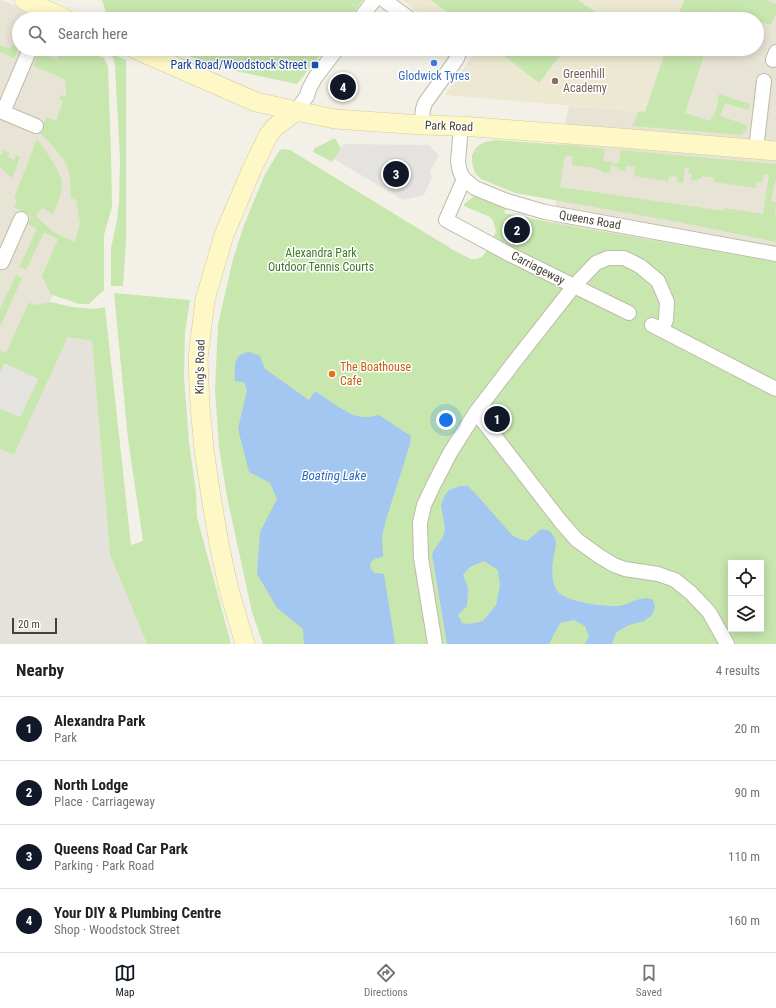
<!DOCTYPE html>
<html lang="en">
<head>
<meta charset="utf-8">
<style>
  body { margin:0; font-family:"Roboto Condensed",sans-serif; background:#f6f6f6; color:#202124 }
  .controls { position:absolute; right:12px; bottom:12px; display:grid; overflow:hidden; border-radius:0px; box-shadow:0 2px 10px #0003 }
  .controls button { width:36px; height:36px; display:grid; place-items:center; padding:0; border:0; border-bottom:1px solid #e0e0e0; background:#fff; color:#202124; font:20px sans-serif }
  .scale { position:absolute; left:12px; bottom:10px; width:45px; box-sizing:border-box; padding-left:4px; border:2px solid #464236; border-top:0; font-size:11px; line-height:14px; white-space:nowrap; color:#464236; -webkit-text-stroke:3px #fff; paint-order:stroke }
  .you { position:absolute; left:446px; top:420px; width:14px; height:14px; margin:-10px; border:3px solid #fff; border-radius:50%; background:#1a73e8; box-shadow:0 0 0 6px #1a73e833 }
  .badge { display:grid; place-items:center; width:26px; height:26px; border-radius:50%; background:#111827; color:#fff; font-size:13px; font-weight:700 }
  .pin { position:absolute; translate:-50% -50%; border:2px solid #fff; box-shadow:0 1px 4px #0006 }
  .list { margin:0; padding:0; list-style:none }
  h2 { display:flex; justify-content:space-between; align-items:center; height:52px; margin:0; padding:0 16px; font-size:17px }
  h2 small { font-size:13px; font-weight:400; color:#757577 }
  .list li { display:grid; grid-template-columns:26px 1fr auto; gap:12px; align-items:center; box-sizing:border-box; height:64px; padding:0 16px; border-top:1px solid #e0e0e0 }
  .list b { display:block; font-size:15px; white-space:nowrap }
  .list p { margin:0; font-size:13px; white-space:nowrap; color:#757577 }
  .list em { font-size:13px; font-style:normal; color:#757577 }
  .icon { flex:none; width:22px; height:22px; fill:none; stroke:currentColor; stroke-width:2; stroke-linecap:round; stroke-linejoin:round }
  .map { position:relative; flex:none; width:776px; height:644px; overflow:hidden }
  .search { position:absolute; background:#fff; box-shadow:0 2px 10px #0003; left:12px; right:12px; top:12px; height:44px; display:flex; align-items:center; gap:10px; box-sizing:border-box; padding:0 14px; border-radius:22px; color:#757577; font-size:15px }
  .sheet { height:308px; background:#fff }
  nav { display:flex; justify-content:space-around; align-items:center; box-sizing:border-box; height:56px; border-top:1px solid #e0e0e0; background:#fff; font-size:11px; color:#757577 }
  nav a { display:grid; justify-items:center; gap:2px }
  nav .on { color:#111827 }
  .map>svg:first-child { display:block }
  .residential { fill:#e7e4d5 }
  .industrial { fill:#e5e2db }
  .education { fill:#ece8d1 }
  .green { fill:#c7e7af; fill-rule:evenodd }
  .parking { fill:#e4e3df }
  .water { fill:#a3c7f0; fill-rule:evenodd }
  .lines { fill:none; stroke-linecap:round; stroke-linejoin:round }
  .street-casing { stroke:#bfbaa9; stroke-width:16 }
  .secondary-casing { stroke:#d3cb97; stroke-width:20 }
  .street { stroke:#fff; stroke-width:14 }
  .secondary { stroke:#fef8c6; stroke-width:19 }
  .shop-dot { fill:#3f7fe0; stroke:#fff; stroke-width:1.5 }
  .transit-dot { fill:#1a4fb4; stroke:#fff; stroke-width:1.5 }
  .education-dot { fill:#8d6e63; stroke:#fff; stroke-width:1.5 }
  .food-dot { fill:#e8710a; stroke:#fff; stroke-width:1.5 }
  .labels { text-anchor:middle; stroke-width:3; stroke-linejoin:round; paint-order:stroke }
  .transit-label { font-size:12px; fill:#164399; stroke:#fff; text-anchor:end }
  .education-label { font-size:12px; fill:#785e54; stroke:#fff; text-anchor:start }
  .shop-label { font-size:12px; fill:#366cbe; stroke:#fff }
  .street-label { font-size:12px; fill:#464236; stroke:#fff }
  .park-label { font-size:12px; fill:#3d7829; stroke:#fff }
  .food-label { font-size:12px; fill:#c56008; stroke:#fff; text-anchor:start }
  .water-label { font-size:13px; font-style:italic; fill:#2f6ab2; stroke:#fff }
</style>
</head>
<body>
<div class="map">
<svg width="776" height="644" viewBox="0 0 776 644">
  <rect width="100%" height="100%" fill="#f3f1e7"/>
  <path class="residential" d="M0 0H2L46 19H19V49H65V88L76 200 80 224 76 242 53 295 19 368 0 358Z
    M684 0H776V262L554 223 562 138 569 106 645 112 666 49H757V19H677Z"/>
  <path class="industrial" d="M68 337 92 341 110 555 147 644H0V449L14 455Z"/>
  <path class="education" d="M402 0H684L677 19H427Z
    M468 49H666L645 112 445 95 474 54Z"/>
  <path class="green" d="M102 0H363L349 19H108Z
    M431 0H578L594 11 588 19H456Z
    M684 0H765L776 4V13L771 25 757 21V19H748L718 11 715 19H677Z
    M17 39 19 40C19 47 18 53 13 58L0 52V45L10 49 12 45 14 46Z
    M40 49 48 52 47 56 57 59 61 49H79L104 58 108 66 111 154 112 207 104 235V290L89 304H79L53 295 50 293 42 276 58 239 44 232 26 270 19 267 37 229 28 224 31 216 14 207 17 201 14 198 37 139C45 150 62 172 62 185 62 195 57 205 53 214L42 208 36 216 53 232 75 242 80 223 76 200 71 198C70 187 71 174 66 164 59 152 49 142 40 133L46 117 56 121 63 101 59 99 61 95 66 97 65 79 33 66Z
    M171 49H325L297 84 226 69 186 55Z
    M495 49H565L539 83Z
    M666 49H706L685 113 710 121 713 115H714L719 100H717L719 94 750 104 749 110 725 103 720 116 747 125 746 131 741 135 632 126 639 111 645 112Z
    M112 54 126 60V240L123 286H111V248L117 220 119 201 120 159 115 66Z
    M335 138 341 149 332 162 313 152 315 148Z
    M495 140 566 145 605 149 603 161 612 162V164H614L615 163H619L621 150 776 164V181H775L771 201 776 202 775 214H776V242L678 222 515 193 481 179 475 173 472 163V155L475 149 479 145 485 142ZM565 155 573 157 572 165 596 168V169L602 170V172L610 173 611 165 619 167 618 170 625 171 626 166 635 167 634 176 668 181 669 176 678 177 677 182 683 183 685 168H689L688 173H692L691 180 697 181V179H701L702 176 715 178 714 182 756 188 757 181 762 182 764 174 769 175 763 214 725 208 724 211 560 187Z
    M285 149 290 150 455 251 471 259H477L482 257 485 253 496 231 493 221 490 217 464 206V204L473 197 480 196 507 206 504 213 554 223 776 262V644H263L252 612 227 497 219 447 215 391 218 325 233 259 244 225 265 174 280 150ZM731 563H761V629H731Z
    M4 150 10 153 8 157 14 160 16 155 20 157 12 178 0 167V154L2 155Z
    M16 275 22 278 0 327V309Z
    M114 293 190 300 185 333 184 377 189 442 196 492 197 517 231 644H147L110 555 92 341 68 337 14 455 0 449V408L20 417 38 379 5 364 0 372V350L6 353 29 302 33 305 51 302 72 307 94 309 105 307 131 545 143 541 128 439Z"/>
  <path class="parking" d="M344 144 429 145 439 155 430 171 432 177 424 195 403 200 334 159Z
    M4 364 38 379 20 417 0 408V372Z"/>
  <path class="water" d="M250 352 260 356 265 369 309 400 315 391C326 398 345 413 357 416 364 418 372 417 379 415L411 436 410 444 386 520 382 536 383 557C372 558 365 565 375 573L384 574 395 644H304L303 629 277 608 257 574 260 532 277 499 270 483 249 472 238 429 247 390 244 382 235 381C235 374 233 360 240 355 243 353 246 353 250 352Z
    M460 486H468L474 492 512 535 519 539 527 541 541 529C543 530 546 529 547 530 552 531 555 538 556 542 556 546 555 551 554 554 552 567 550 583 559 593 568 602 606 607 618 606 630 605 642 594 653 600L655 607 652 615 644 621 629 625 618 631 615 635 612 644H585L589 636 585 626 574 620 560 623 549 644H447L432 554 434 550 443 537 445 529 441 505 445 495 449 490ZM484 561 498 570 500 586 496 605 483 621 470 624 462 623 458 615 467 606 468 588 463 575 470 567Z"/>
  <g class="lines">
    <g class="street-casing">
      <path id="street" d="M384 0 410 19
        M360 19 374 0
        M773 60 776 52
        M0 111 36 126
        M296 111 307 96 309 89 315 78 337 49
        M3 112 30 49
        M421 125 423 109 425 103 456 60 458 56 456 52 451 49
        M461 126 458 162 460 172 464 179 475 188 507 201 545 212 776 254
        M756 149 764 81
        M464 179 446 220 511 255 629 313
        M0 262H2L21 219
        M652 325 776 389
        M476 412 561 522 577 540 599 556 614 565 625 569 658 574 675 580 691 593 709 612 727 644
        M435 644 421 558 420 523 424 505 433 486 450 453 476 412 515 361 574 286 596 263 608 258H624L640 266 658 281 667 302 666 320 662 330"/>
    </g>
    <g class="secondary-casing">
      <path id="secondary" d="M24 0 66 19
        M135 49 256 102 296 111 335 119 421 125 461 126 633 139 776 151
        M245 644 229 590 220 549 211 497 204 449 200 407 198 358 205 300 224 235 251 171 268 136 275 127 296 111"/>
    </g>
    <use href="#street" class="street"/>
    <use href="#secondary" class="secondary"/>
  </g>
  <circle class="shop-dot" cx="434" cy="63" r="4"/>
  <rect class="transit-dot" x="311" y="61" width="8" height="8" rx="2"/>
  <circle class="education-dot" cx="555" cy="81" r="4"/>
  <circle class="food-dot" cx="332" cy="374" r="4"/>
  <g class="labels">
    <g class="transit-label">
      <text x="307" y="69">Park Road/Woodstock Street</text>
    </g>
    <g class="education-label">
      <text x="563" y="78">Greenhill<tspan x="563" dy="14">Academy</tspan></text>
    </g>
    <g class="shop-label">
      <text x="434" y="80">Glodwick Tyres</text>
    </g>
    <g class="street-label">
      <text transform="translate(449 126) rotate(2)" y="4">Park Road</text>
      <text transform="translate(590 220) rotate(10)" y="4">Queens Road</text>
      <text transform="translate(538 268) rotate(27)" y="4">Carriageway</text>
      <text transform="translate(200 367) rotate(-89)" y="4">King's Road</text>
    </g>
    <g class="park-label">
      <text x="321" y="257">Alexandra Park<tspan x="321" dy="14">Outdoor Tennis Courts</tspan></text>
    </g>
    <g class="food-label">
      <text x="340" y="371">The Boathouse<tspan x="340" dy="14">Cafe</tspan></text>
    </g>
    <g class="water-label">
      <text x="334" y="480">Boating Lake</text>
    </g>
  </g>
</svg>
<div class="controls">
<button><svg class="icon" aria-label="locate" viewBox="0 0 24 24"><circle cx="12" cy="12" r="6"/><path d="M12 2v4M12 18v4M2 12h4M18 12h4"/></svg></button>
<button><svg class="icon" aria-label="layers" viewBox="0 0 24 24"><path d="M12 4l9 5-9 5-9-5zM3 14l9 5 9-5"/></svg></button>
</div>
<div class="scale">20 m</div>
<div class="you"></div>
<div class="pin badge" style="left:497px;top:419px">1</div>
<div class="pin badge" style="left:517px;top:230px">2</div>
<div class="pin badge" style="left:396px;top:174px">3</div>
<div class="pin badge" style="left:343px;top:87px">4</div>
<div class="search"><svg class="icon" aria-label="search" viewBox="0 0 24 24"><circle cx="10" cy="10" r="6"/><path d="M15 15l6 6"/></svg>Search here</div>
</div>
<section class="sheet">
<h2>Nearby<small>4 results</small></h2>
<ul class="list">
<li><span class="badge">1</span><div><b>Alexandra Park</b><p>Park</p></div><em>20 m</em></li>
<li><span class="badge">2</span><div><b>North Lodge</b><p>Place · Carriageway</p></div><em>90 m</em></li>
<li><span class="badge">3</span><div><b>Queens Road Car Park</b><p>Parking · Park Road</p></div><em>110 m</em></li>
<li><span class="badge">4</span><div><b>Your DIY &amp; Plumbing Centre</b><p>Shop · Woodstock Street</p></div><em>160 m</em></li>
</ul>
</section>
<nav>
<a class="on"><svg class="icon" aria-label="map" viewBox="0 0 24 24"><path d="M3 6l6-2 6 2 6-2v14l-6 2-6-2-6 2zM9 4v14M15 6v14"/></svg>Map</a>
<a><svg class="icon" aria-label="directions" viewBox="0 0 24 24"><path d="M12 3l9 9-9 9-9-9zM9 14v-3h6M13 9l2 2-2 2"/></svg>Directions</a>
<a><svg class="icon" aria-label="saved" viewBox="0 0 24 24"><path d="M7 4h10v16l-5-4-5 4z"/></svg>Saved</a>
</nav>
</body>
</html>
